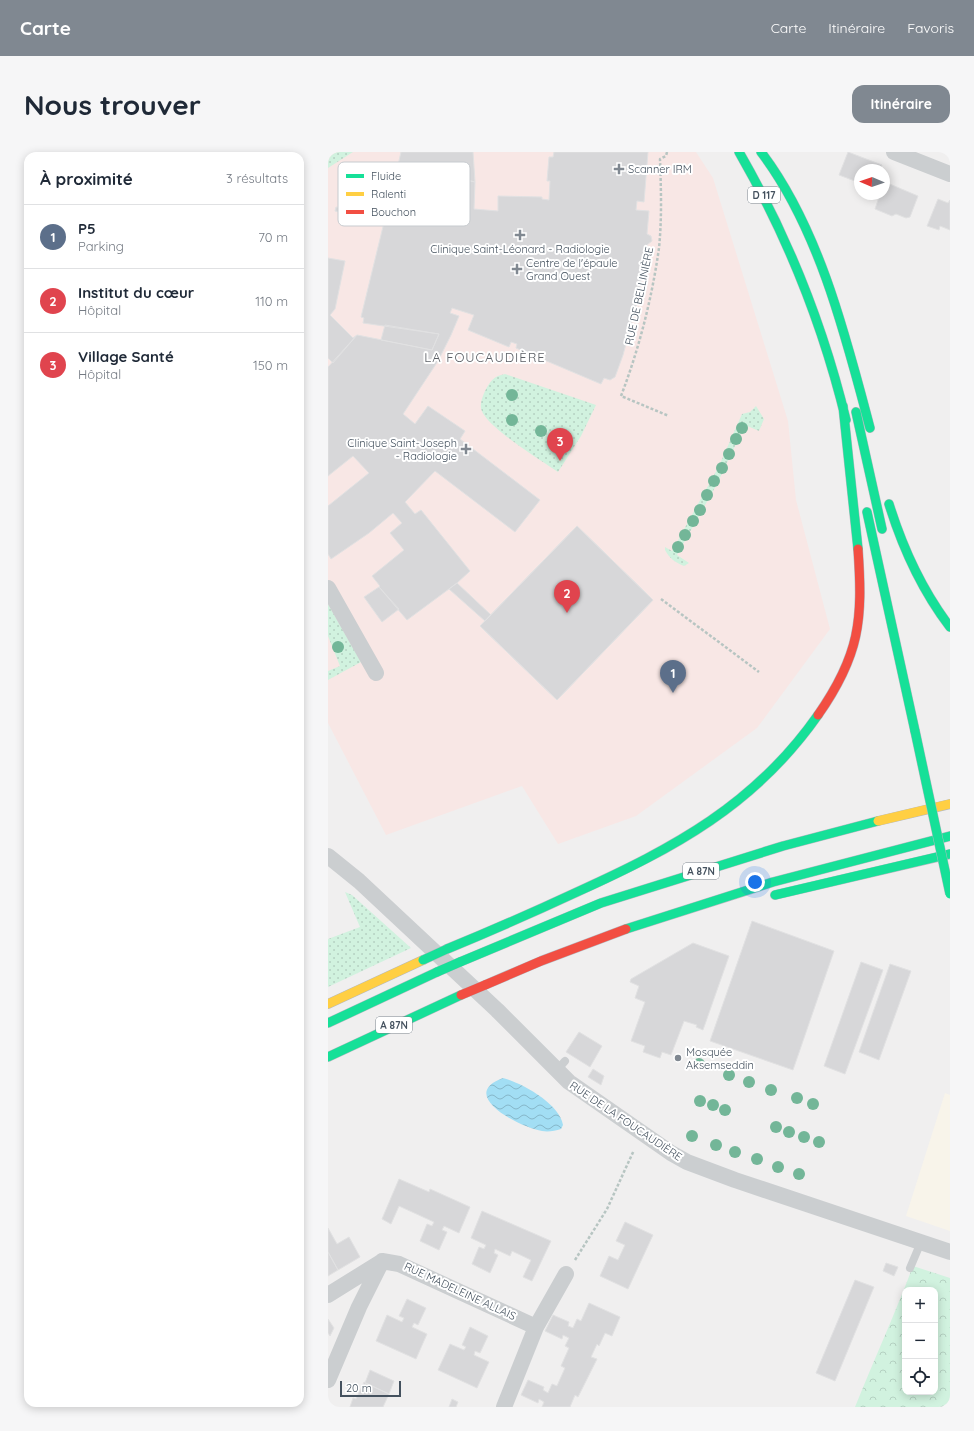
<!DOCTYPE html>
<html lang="fr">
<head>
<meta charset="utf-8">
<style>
  body { margin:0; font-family:Quicksand,sans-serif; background:#f6f6f7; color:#1f2937 }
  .controls { position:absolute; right:12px; bottom:12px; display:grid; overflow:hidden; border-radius:8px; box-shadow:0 2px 10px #0003 }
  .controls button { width:36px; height:36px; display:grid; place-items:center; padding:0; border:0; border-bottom:1px solid #e0e1e3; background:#fff; color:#1f2937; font:20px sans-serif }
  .compass { position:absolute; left:526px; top:12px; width:36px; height:36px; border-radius:50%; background:#fff; box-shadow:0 2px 10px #0003; rotate:272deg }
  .scale { position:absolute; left:12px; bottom:10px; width:61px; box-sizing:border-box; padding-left:4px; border:2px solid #44515e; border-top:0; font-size:11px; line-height:14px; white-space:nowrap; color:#44515e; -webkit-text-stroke:3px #fff; paint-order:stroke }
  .you { position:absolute; left:427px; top:730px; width:14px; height:14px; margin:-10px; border:3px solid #fff; border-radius:50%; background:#1a73e8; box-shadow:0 0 0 6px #1a73e833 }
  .badge { display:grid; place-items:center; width:26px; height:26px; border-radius:50%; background:#808891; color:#fff; font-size:13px; font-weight:700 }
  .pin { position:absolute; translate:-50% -33px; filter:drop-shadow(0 1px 2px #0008) }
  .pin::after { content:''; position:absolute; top:21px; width:14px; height:12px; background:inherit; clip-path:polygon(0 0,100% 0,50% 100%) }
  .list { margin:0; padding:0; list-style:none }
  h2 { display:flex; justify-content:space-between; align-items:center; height:52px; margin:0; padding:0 16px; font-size:17px }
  h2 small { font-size:13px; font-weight:400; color:#747a83 }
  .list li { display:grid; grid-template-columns:26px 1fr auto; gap:12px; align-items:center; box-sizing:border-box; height:64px; padding:0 16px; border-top:1px solid #e0e1e3 }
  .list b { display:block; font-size:15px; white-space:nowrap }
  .list p { margin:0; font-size:13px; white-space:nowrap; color:#747a83 }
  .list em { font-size:13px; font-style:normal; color:#747a83 }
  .icon { flex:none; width:22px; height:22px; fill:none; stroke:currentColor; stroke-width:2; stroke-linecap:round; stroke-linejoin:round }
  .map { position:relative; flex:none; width:622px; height:1255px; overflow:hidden; border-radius:12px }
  header { display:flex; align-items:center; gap:24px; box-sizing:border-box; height:56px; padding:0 20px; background:#808891; color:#fff }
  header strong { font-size:19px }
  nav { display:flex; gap:22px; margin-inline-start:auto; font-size:14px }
  .intro { display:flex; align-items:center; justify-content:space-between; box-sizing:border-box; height:96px; padding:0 24px }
  h1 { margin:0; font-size:28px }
  .button { padding:10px 18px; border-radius:12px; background:#808891; color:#fff; font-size:14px; font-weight:700 }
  main { display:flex; gap:24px; padding:0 24px }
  aside { flex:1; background:#fff; border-radius:12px; box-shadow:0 2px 10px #0003 }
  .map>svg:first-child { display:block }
  .commercial { fill:#f8f4ea }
  .medical { fill:#f8e7e5 }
  .grass { fill:url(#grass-dots) }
  .forest { fill:url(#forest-crowns); fill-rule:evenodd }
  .water { fill:url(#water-waves) }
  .building { fill:#d7d7d9; stroke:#e1e1e2 }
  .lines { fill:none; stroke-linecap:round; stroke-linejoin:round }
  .fast-casing { stroke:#b4b9c0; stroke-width:10 }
  .slow-casing { stroke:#b4b9c0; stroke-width:10 }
  .jam-casing { stroke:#b4b9c0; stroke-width:10 }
  .path { stroke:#b7c5c2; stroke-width:2.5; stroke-dasharray:3 2; stroke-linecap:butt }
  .lane { stroke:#cbced0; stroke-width:8 }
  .street { stroke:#cbced0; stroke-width:16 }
  .fast { stroke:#16e098; stroke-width:9 }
  .slow { stroke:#ffcf43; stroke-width:9 }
  .jam { stroke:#f24e42; stroke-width:9 }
  .fast-bridge-casing { stroke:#b4b9c0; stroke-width:10; stroke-linecap:butt }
  .jam-bridge-casing { stroke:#b4b9c0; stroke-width:10; stroke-linecap:butt }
  .fast-bridge { stroke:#16e098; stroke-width:9 }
  .jam-bridge { stroke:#f24e42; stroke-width:9 }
  .tree { fill:#73b698 }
  .poi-dot { fill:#808891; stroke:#fff; stroke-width:1.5 }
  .labels { text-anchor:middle; stroke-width:4; stroke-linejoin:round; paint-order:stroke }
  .shield { fill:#fff; stroke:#7c858e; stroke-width:1 }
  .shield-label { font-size:10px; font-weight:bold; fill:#44515e }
  .poi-label { font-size:11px; fill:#44515e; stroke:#fff; text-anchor:start }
  .street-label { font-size:11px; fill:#44515e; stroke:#fff }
  .quarter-label { font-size:13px; letter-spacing:1px; fill:#5a5e64; stroke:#fff }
  .key { fill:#fff; stroke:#c7cbcf; stroke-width:1 }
  .key-label { font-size:11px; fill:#44515e }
</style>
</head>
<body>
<header>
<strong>Carte</strong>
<nav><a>Carte</a><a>Itinéraire</a><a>Favoris</a></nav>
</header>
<div class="intro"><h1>Nous trouver</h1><a class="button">Itinéraire</a></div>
<main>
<aside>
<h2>À proximité<small>3 résultats</small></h2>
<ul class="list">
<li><span class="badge" style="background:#5c6f8a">1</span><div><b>P5</b><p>Parking</p></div><em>70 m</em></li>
<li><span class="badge" style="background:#e0444e">2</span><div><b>Institut du cœur</b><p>Hôpital</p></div><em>110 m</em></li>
<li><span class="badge" style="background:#e0444e">3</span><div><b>Village Santé</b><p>Hôpital</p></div><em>150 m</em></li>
</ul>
</aside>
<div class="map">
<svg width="622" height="1255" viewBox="0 0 622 1255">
  <defs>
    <pattern id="grass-dots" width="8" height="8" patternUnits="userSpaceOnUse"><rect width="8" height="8" fill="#d1f2df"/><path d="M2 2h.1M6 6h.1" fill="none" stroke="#b5d1c2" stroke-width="1.8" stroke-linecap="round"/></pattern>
    <pattern id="forest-crowns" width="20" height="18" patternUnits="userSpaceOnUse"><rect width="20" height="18" fill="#d1f2df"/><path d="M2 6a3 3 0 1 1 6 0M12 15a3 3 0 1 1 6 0" fill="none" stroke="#b5d1c2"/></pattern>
    <pattern id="water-waves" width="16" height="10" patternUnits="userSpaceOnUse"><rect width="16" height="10" fill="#a2def4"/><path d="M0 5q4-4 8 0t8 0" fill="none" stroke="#86b6c9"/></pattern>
  </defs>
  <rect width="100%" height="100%" fill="#f0efef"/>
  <path class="commercial" d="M617 941 622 943V1079L578 1064Z"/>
  <path class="medical" d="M0 0H368L385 26 460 269 468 348 502 477 429 576 308 664 230 692 194 634 58 683 0 571Z"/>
  <path class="grass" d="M0 0H25L0 16Z
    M177 222 268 253 253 284 230 320C214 309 155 273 153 256 152 250 155 244 157 239 162 229 166 224 177 222Z
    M428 254 436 267 431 279 417 273 389 332 349 403 361 411 356 414C348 411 341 406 337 398V395L344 399 391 314 414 262 422 260Z
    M0 452 33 510 0 528V519L12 514 0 484Z
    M17 740 24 743 83 796 0 835V787L32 775Z"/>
  <path class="forest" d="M585 1114 622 1126V1255H527C546 1208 567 1162 585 1114ZM577 1138H607V1240H577Z"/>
  <path class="water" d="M175 926C194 931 232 952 235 973L233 977C227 979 220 980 214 979 193 976 128 943 175 926Z"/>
  <path class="building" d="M73 0H145L147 30 70 13Z
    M226 0H320L316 50 309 49 308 58 321 59 319 82 323 84 324 89 319 93 311 143 295 203 287 225 282 228 276 226 273 232 188 196 189 192 183 190 181 195 140 178 146 163 124 156 122 161 131 164 123 183 110 209 75 262 87 272 100 254 137 279 132 287 212 348 187 380 107 319 77 350 87 362 93 358 142 419 129 431 79 468 51 435 52 434 44 424 76 398 62 381 74 371 65 361 41 381 3 407 0 402V354L41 321 25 304 0 324V215L29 183 104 198 111 182 35 171 36 166 33 165 70 13 147 30 146 57 170 59V44L214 45V47L221 48 222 29H219L221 5H225Z
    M520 0 554 13 552 18H532V31L511 23Z
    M557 30 590 44 582 65 578 66 568 62 564 64 547 57 552 42H556Z
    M610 47 620 51 622 48V78L612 74 611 78 599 74Z
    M8 55 21 57 20 62 7 59Z
    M0 106 17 109 7 157 2 163 25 186 29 183 5 211 0 206Z
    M57 173 111 182 104 198 53 188Z
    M249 374 325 448 229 548 152 474Z
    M249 374 325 448 229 548 152 474Z
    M129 431 163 463 157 469 121 437Z
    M51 435 71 457 54 470 36 445Z
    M424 769 506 799 465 918 382 889Z
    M365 791 401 804 375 878 368 875 369 873 356 869 343 903 334 900 332 906 315 900 317 894 303 889 317 850 307 846 311 834 302 830 303 827Z
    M533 810 555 818 517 922 496 914Z
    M562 812 583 819 551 908 531 900Z
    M251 880 274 894 262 915 238 900Z
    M265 917 276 924 273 933 260 925Z
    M71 1027 101 1040 102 1037 142 1055 131 1081 116 1074 114 1078 119 1080 111 1098 92 1089 99 1072 104 1074 106 1070 71 1054 63 1072 54 1067Z
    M154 1059 223 1089 204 1129 195 1125 203 1108 184 1099 182 1104 167 1097 166 1101 170 1103 162 1121 144 1112 151 1095 156 1097 158 1093 143 1086Z
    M297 1070 325 1083 300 1137 272 1124 281 1104 290 1108 297 1093 288 1089Z
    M0 1076 9 1092 21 1085 32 1105 10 1118 0 1100Z
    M0 1100 10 1118 0 1124Z
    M558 1111 570 1115 566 1124 555 1119Z
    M527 1128 546 1135 507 1229 488 1221Z
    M79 1147 98 1156 90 1173 86 1171 84 1175 99 1182 88 1207 48 1189 59 1163 74 1170 76 1166 71 1164Z
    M261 1151 292 1165 284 1184 277 1181 271 1194 269 1192 263 1205 269 1207 250 1245 247 1243 242 1255H214L216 1250 211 1247 210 1251 193 1243 200 1228 216 1235 215 1238 220 1241 224 1232 229 1234 237 1216 233 1214 241 1196 237 1194 241 1186 235 1183 234 1187 217 1179 225 1163 241 1170 240 1174 245 1176 249 1167 253 1169Z
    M0 1167 6 1176 2 1184 0 1181Z
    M142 1175 160 1184 152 1201 147 1199 146 1203 161 1210 149 1236 110 1218 122 1192 136 1198 138 1195 134 1193Z
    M42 1218 66 1229 61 1242 37 1231Z
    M36 1230 61 1242 55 1255H22L25 1246 28 1247Z
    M124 1247 130 1250 128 1255H121Z"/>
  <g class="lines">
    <g class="fast-casing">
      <path id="fast" d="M411 0C460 85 495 173 518 268
        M433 0C491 76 518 185 542 276
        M515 254 530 397
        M528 260 554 377
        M561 352C575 397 593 437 622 475
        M539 360 587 579
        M447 743 622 702
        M298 777 445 730 622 684
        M119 797C163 779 206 760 249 740 346 696 427 653 490 563
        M132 810 273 751 455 694 550 669
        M0 871 109 820
        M0 905 133 843"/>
    </g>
    <g class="slow-casing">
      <path id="slow" d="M550 669 622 652
        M0 852 95 808"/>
    </g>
    <g class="jam-casing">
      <path id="jam" d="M490 563C532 503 535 468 530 397
        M157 833 213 809 298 777"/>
    </g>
    <path class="path" d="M339 0 338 4 332 7C333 36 334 67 331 96 324 146 311 197 293 244L341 264
      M333 447 431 520
      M247 1108 279 1057 306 998"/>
    <path class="lane" d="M229 918 237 909
      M582 1116 593 1090"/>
    <path class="street" d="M566 0 622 22
      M0 436 48 521
      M0 704 31 729 169 858 241 930 343 1001 359 1010 407 1028 622 1100
      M54 1109 71 1112 208 1175
      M0 1143 53 1110
      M0 1228 31 1155 54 1109
      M176 1255 208 1175 238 1122"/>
    <use href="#fast" class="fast"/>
    <use href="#slow" class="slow"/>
    <use href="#jam" class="jam"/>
    <g class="fast-bridge-casing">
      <path id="fast-bridge" d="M587 579 622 742
        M95 808 119 797
        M109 820 132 810"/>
    </g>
    <g class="jam-bridge-casing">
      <path id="jam-bridge" d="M133 843 157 833"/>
    </g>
    <use href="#fast-bridge" class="fast-bridge"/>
    <use href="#jam-bridge" class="jam-bridge"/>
  </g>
  <g class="tree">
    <circle cx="184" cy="243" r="6"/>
    <circle cx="184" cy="268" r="6"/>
    <circle cx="414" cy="276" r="6"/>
    <circle cx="213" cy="279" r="6"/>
    <circle cx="408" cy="287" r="6"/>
    <circle cx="401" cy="302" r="6"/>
    <circle cx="394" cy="316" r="6"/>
    <circle cx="386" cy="329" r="6"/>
    <circle cx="379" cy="343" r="6"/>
    <circle cx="372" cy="358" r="6"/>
    <circle cx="365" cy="369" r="6"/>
    <circle cx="357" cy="383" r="6"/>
    <circle cx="350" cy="395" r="6"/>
    <circle cx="10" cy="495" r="6"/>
    <circle cx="371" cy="912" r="6"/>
    <circle cx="401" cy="923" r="6"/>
    <circle cx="421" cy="930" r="6"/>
    <circle cx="443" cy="938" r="6"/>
    <circle cx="469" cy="946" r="6"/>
    <circle cx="372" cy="949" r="6"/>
    <circle cx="485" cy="952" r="6"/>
    <circle cx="385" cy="953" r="6"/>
    <circle cx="397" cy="958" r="6"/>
    <circle cx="448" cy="975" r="6"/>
    <circle cx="461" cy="980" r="6"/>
    <circle cx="364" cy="984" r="6"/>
    <circle cx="476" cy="985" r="6"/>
    <circle cx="491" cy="990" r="6"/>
    <circle cx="388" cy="993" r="6"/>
    <circle cx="407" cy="1000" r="6"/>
    <circle cx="429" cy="1007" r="6"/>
    <circle cx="450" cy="1015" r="6"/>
    <circle cx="471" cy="1022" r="6"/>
  </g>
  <g class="poi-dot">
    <path d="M289 11h4v4h4v4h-4v4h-4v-4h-4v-4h4z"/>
    <path d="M190 77h4v4h4v4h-4v4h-4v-4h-4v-4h4z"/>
    <path d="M187 111h4v4h4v4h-4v4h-4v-4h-4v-4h4z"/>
    <path d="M136 291h4v4h4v4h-4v4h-4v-4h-4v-4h4z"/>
    <circle cx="350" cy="906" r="4"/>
  </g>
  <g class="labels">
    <g class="shield">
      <rect x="420" y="35" width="32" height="16" rx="3"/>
      <rect x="355" y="711" width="36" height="16" rx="3"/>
      <rect x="48" y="865" width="36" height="16" rx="3"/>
    </g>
    <g class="shield-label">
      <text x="436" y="47">D 117</text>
      <text x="373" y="723">A 87N</text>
      <text x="66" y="877">A 87N</text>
    </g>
    <g class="poi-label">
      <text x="300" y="21">Scanner IRM</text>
      <text x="192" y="101" text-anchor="middle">Clinique Saint-Léonard - Radiologie</text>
      <text x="198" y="115">Centre de l'épaule<tspan x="198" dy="13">Grand Ouest</tspan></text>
      <text x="129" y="295" text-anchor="end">Clinique Saint-Joseph<tspan x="129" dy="13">- Radiologie</tspan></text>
      <text x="358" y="904">Mosquée<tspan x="358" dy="13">Aksemseddin</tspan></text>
    </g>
    <g class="street-label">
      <text transform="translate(311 144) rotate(-78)" y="4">RUE DE BELLINIÈRE</text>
      <text transform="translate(298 969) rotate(34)" y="4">RUE DE LA FOUCAUDIÈRE</text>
      <text transform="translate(132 1139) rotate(25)" y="4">RUE MADELEINE ALLAIS</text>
    </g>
    <g class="quarter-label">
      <text x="157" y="210">LA FOUCAUDIÈRE</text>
    </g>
  </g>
  <rect x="10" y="10" width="132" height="64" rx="6" class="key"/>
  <rect x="18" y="22" width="18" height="4" fill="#16e098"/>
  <rect x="18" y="40" width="18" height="4" fill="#ffcf43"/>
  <rect x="18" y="58" width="18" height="4" fill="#f24e42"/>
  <g class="key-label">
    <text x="43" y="28">Fluide</text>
    <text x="43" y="46">Ralenti</text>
    <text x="43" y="64">Bouchon</text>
  </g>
</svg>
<div class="controls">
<button>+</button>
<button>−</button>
<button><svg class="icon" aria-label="locate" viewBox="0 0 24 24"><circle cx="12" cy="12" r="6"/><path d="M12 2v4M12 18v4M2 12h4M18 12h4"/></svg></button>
</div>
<svg class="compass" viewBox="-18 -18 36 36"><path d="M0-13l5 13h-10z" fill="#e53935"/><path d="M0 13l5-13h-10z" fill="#747a83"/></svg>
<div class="scale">20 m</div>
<div class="you"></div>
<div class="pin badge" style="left:345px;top:541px;background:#5c6f8a">1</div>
<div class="pin badge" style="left:239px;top:461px;background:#e0444e">2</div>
<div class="pin badge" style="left:232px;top:309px;background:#e0444e">3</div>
</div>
</main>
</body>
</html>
